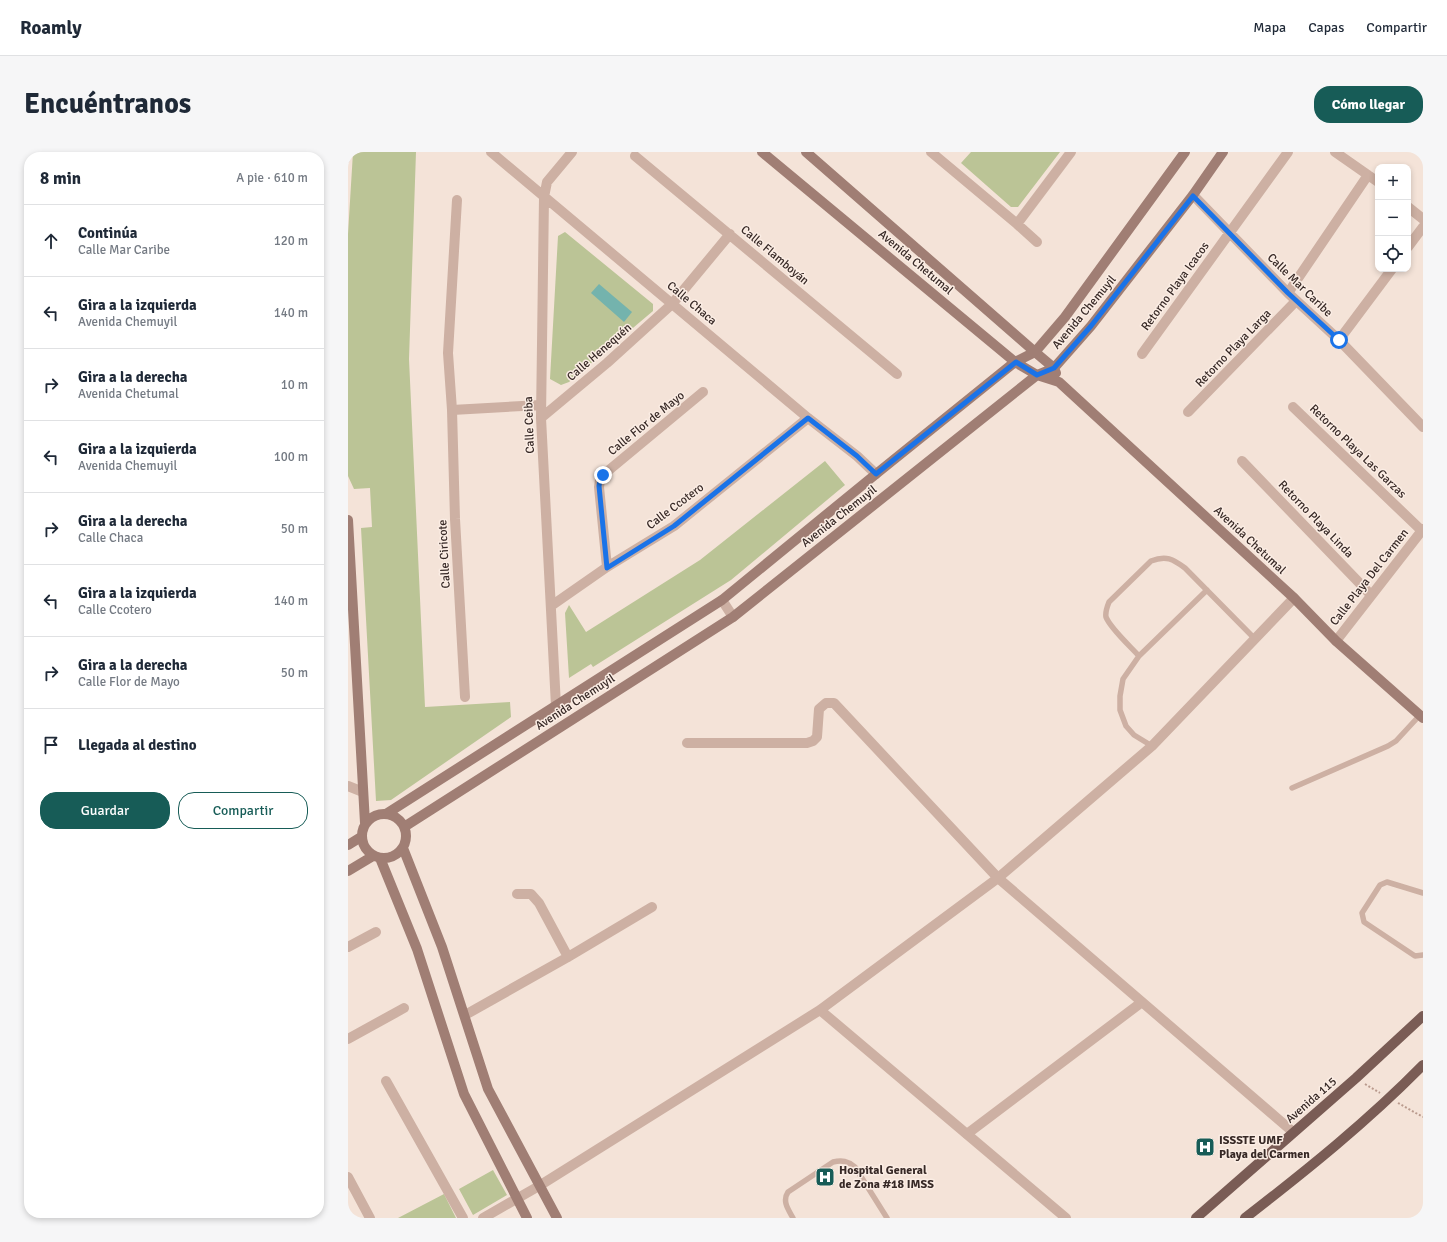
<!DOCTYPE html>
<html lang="es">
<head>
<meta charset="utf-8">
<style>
  body { margin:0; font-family:Signika,sans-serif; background:#f6f6f7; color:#1f2937 }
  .controls { position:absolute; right:12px; top:12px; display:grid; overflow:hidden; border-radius:8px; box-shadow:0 2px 6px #0003 }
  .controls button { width:36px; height:36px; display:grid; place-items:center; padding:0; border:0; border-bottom:1px solid #e0e1e3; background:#fff; color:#1f2937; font:20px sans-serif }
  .stop { position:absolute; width:12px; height:12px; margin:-9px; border:3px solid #1a73e8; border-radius:50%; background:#fff }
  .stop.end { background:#1a73e8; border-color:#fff; box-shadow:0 1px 4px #0008 }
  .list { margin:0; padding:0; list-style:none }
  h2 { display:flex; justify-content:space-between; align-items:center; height:52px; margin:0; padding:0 16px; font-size:17px }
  h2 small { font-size:13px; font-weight:400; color:#747a83 }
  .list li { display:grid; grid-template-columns:26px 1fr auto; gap:12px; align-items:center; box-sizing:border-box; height:72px; padding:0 16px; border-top:1px solid #e0e1e3 }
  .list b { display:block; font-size:15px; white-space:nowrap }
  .list p { margin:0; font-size:13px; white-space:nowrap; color:#747a83 }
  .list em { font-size:13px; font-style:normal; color:#747a83 }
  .actions { display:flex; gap:8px; padding:12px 16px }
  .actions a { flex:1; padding:9px 0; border:1px solid #175c57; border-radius:16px; text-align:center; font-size:14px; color:#175c57 }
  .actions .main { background:#175c57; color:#fff }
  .icon { flex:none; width:22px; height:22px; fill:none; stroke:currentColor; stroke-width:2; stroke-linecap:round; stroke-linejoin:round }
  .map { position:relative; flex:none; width:1075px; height:1066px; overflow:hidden; border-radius:16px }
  header { display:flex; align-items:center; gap:24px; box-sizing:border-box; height:56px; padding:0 20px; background:#fff; border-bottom:1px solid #e0e1e3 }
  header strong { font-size:19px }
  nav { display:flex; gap:22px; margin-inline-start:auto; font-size:14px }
  .intro { display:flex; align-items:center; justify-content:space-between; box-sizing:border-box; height:96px; padding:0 24px }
  h1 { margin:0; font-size:28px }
  .button { padding:10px 18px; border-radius:16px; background:#175c57; color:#fff; font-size:14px; font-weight:700 }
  main { display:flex; gap:24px; padding:0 24px }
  aside { flex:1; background:#fff; border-radius:16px; box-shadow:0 2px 6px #0003 }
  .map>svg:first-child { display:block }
  .green { fill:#bbc496 }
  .water { fill:#74b3ad }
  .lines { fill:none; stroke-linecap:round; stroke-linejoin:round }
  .path { stroke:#b99a8d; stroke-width:2; stroke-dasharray:2 2; stroke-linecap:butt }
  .service { stroke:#cdb0a3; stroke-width:5.5 }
  .minor { stroke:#cdb0a3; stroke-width:10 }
  .tertiary { stroke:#cdb0a3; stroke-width:10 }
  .secondary { stroke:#a07e74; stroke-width:10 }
  .primary { stroke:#7a5c55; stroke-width:10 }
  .route { stroke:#1a73e8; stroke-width:5 }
  .labels { text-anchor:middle; stroke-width:3; stroke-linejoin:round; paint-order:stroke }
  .street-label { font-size:12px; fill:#372926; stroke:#fbede4 }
  .poi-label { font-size:12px; font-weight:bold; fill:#372926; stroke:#fbede4; text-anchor:start }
</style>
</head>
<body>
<header>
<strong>Roamly</strong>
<nav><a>Mapa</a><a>Capas</a><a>Compartir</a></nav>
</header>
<div class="intro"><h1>Encuéntranos</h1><a class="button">Cómo llegar</a></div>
<main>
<aside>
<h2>8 min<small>A pie · 610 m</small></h2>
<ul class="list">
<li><svg class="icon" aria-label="ahead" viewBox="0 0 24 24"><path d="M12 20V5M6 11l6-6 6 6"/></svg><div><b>Continúa</b><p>Calle Mar Caribe</p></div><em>120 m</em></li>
<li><svg class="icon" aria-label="left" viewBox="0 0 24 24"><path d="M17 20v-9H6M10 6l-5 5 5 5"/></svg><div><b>Gira a la izquierda</b><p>Avenida Chemuyil</p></div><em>140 m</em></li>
<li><svg class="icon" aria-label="right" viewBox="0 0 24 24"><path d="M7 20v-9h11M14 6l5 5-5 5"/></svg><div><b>Gira a la derecha</b><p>Avenida Chetumal</p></div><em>10 m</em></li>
<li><svg class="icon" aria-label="left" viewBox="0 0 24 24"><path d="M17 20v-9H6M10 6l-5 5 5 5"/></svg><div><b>Gira a la izquierda</b><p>Avenida Chemuyil</p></div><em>100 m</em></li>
<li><svg class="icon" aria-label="right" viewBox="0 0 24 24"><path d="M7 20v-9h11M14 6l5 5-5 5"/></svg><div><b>Gira a la derecha</b><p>Calle Chaca</p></div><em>50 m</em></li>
<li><svg class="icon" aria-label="left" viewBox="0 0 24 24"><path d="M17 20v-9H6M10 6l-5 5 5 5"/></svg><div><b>Gira a la izquierda</b><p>Calle Ccotero</p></div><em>140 m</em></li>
<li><svg class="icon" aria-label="right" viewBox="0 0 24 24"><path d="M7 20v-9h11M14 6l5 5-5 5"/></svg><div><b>Gira a la derecha</b><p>Calle Flor de Mayo</p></div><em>50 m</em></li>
<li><svg class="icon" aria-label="arrive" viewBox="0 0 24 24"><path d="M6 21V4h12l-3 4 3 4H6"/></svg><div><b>Llegada al destino</b></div></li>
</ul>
<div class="actions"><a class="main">Guardar</a><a>Compartir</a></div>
</aside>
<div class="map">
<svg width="1075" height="1066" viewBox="0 0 1075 1066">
  <rect width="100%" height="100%" fill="#f4e3d8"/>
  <path class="green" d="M5 0H68L61 207 77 555 162 550 163 565 43 648 28 649 13 376 24 375 22 336 6 337 0 324V82Z
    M623 0H712L670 55H663L613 11Z
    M217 80 305 152V159L221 230 213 233 202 227 210 84Z
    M477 309 497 333 383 428 245 515 243 512 221 526 217 461 221 453 238 480 352 408Z
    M145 1018 159 1043 125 1063 111 1037Z
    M96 1042 108 1066H50Z"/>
  <path class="water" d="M251 132 284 160 276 170 243 141Z"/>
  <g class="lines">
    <path class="path" d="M0 11 1 0
      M1017 932 1032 941
      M1050 951 1075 965"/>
    <path class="service" d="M791 504C783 495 762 476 758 465 757 460 759 455 761 450L803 409C818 403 825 407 837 416L907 487
      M804 594 786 583 778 574 772 558V544L775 527 791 504 859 438
      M944 636 1040 594 1048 589 1072 563
      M1075 741 1039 730 1032 733 1014 761 1016 770 1067 804 1075 803
      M445 1066C440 1057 434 1049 440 1040L485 1010C494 1008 500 1009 507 1015L539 1066"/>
    <path class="minor" d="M143 0 460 266 509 304 528 322
      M583 0 669 72 689 90
      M987 0 1030 30
      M287 4 549 222
      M845 43 940 141 991 188 1075 275
      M1060 55 1075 67
      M669 72 723 0
      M1060 95 1075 75
      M940 141 1020 23
      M991 188 1044 117
      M794 202 940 0
      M945 255 1074 379
      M104 258 100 201 109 48
      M840 260 948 149
      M193 266 259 211 324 152 382 82
      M894 309 1023 443
      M259 415 251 335 252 328 255 323 355 240
      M203 454 259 415 326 374 460 266
      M117 545 107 367 104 258 193 253
      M208 554 193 266 196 45 199 30 224 0
      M339 591H459L465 589 469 585 471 557 478 551H486L650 726 945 980
      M0 634 15 640
      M169 742H183L191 751 220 805
      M0 795 28 780
      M117 863 220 805 304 755
      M0 887 56 856
      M38 929 115 1066
      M619 982 794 850
      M0 1025 22 1066"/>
    <path class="tertiary" d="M374 448 385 465
      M988 489 1075 377
      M472 858 718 1066
      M135 1066 191 1034 472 858 650 726 804 594 946 446"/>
    <path class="secondary" d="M414 0 667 210 689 223 711 230 946 446 988 489 1075 566
      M458 0 687 200 706 216 708 221
      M0 368 17 671
      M14 684a22 22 0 1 1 44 0a22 22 0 1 1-44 0Z
      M38 662 374 448 528 322 667 210 687 200 717 165 837 0
      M56 675 385 465 689 223 706 216 743 174 845 43 875 0
      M0 693 13 685
      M55 696 94 795 140 937 209 1066
      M32 706 69 797 116 942 179 1066
      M0 719 25 704"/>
    <path class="primary" d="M848 1066 1008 926 1075 864
      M897 1066C959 1018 1020 969 1075 913"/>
  </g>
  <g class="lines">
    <path class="route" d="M255 323 252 328 251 334 259 416 326 374 460 266 509 304 528 322 668 210 689 223 706 216 743 174 845 44 940 141 991 188"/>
  </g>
  <defs>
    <g id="hospital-square" transform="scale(1)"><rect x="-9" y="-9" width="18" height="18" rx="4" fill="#175c57" stroke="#fbede4"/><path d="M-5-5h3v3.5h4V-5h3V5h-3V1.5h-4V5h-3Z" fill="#fff"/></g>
  </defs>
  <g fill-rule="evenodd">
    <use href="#hospital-square" x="857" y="995"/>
    <use href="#hospital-square" x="477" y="1025"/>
  </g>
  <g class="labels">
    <g class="street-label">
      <text transform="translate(427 103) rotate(40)" y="4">Calle Flamboyán</text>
      <text transform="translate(568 110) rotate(40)" y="4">Avenida Chetumal</text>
      <text transform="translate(952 133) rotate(44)" y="4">Calle Mar Caribe</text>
      <text transform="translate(827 134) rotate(-54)" y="4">Retorno Playa Icacos</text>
      <text transform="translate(344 151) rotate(40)" y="4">Calle Chaca</text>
      <text transform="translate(736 160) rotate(-50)" y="4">Avenida Chemuyil</text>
      <text transform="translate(885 196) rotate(-46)" y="4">Retorno Playa Larga</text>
      <text transform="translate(251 200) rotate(-41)" y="4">Calle Henequén</text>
      <text transform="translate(298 271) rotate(-39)" y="4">Calle Flor de Mayo</text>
      <text transform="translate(181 273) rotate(-92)" y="4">Calle Ceiba</text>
      <text transform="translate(1010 299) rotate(44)" y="4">Retorno Playa Las Garzas</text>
      <text transform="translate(327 354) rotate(-37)" y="4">Calle Ccotero</text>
      <text transform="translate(491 364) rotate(-38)" y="4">Avenida Chemuyil</text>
      <text transform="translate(968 367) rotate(46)" y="4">Retorno Playa Linda</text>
      <text transform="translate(902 388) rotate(43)" y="4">Avenida Chetumal</text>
      <text transform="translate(96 402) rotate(-93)" y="4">Calle Ciricote</text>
      <text transform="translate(1021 425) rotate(-52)" y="4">Calle Playa Del Carmen</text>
      <text transform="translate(227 550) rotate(-33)" y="4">Avenida Chemuyil</text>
      <text transform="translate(963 948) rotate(-41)" y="4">Avenida 115</text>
    </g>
    <g class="poi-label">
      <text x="871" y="992">ISSSTE UMF<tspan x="871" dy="14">Playa del Carmen</tspan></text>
      <text x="491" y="1022">Hospital General<tspan x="491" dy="14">de Zona #18 IMSS</tspan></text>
    </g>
  </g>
</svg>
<div class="controls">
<button>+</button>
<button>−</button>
<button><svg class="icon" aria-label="locate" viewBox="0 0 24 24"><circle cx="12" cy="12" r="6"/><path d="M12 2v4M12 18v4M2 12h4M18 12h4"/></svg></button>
</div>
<div class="stop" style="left:991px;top:188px"></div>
<div class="stop end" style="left:255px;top:323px"></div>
</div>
</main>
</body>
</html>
